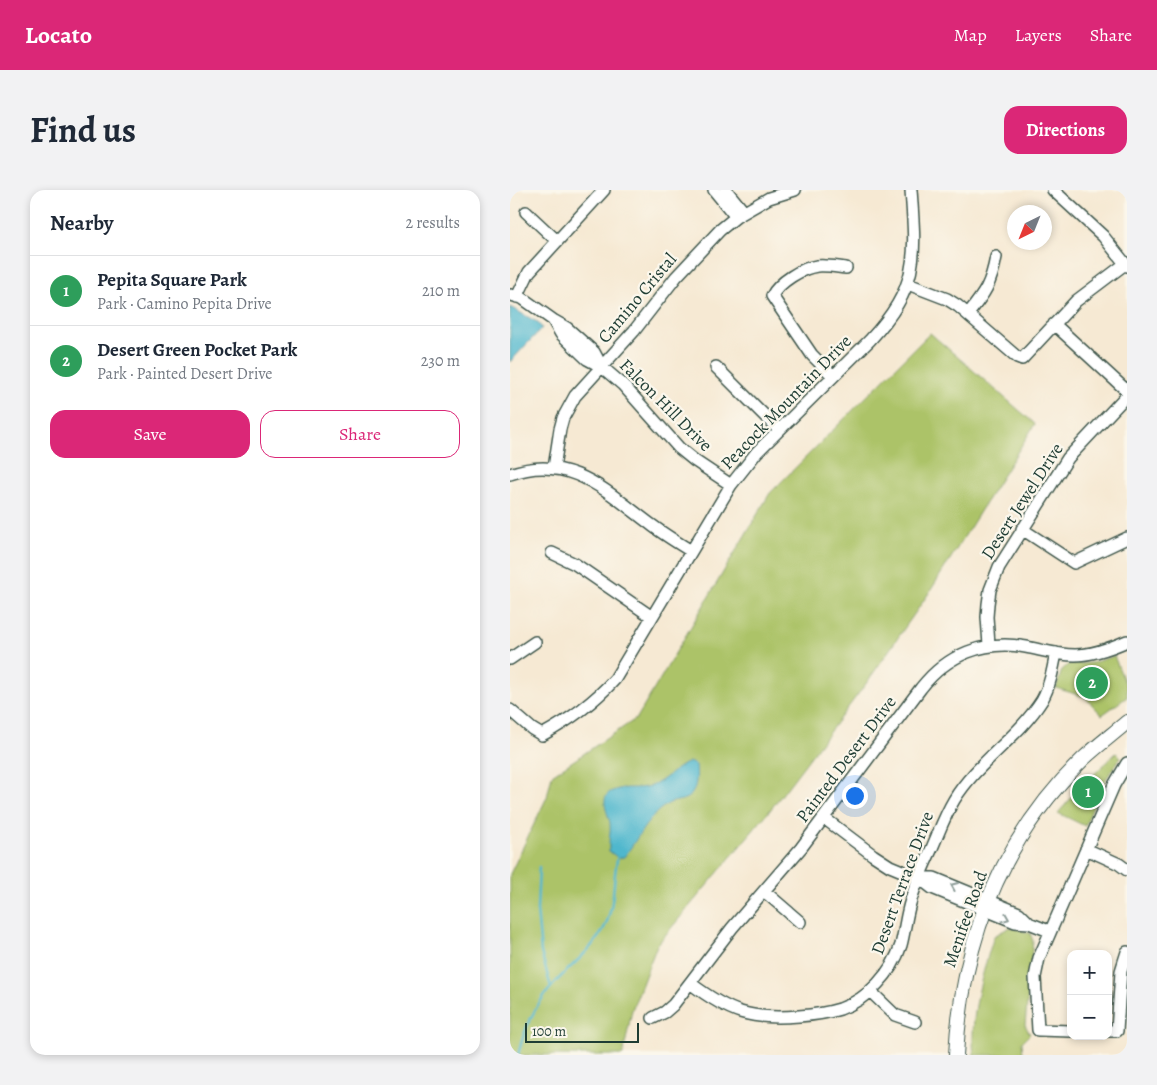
<!DOCTYPE html>
<html lang="en">
<head>
<meta charset="utf-8">
<style>
  body { margin:0; font-family:Alegreya,serif; background:#f2f2f3; color:#1f2937 }
  .controls { position:absolute; right:15px; bottom:15px; display:grid; overflow:hidden; border-radius:10px; box-shadow:0 2px 8px #0003 }
  .controls button { width:45px; height:45px; display:grid; place-items:center; padding:0; border:0; border-bottom:1px solid #e0e1e3; background:#fff; color:#1f2937; font:25px sans-serif }
  .compass { position:absolute; left:497px; top:15px; width:45px; height:45px; border-radius:50%; background:#fff; box-shadow:0 2px 8px #0003; rotate:223deg }
  .scale { position:absolute; left:15px; bottom:12px; width:114px; box-sizing:border-box; padding-left:5px; border:2px solid #1f3d34; border-top:0; font-size:14px; line-height:18px; white-space:nowrap; color:#1f3d34; -webkit-text-stroke:4px #fbf7ec; paint-order:stroke }
  .you { position:absolute; left:344px; top:605px; width:18px; height:18px; margin:-12px; border:4px solid #fff; border-radius:50%; background:#1a73e8; box-shadow:0 0 0 8px #1a73e833 }
  .badge { display:grid; place-items:center; width:32px; height:32px; border-radius:50%; background:#db2777; color:#fff; font-size:16px; font-weight:700 }
  .pin { position:absolute; translate:-50% -50%; border:2px solid #fff; box-shadow:0 1px 5px #0006 }
  .list { margin:0; padding:0; list-style:none }
  h2 { display:flex; justify-content:space-between; align-items:center; height:65px; margin:0; padding:0 20px; font-size:21px }
  h2 small { font-size:16px; font-weight:400; color:#747a83 }
  .list li { display:grid; grid-template-columns:32px 1fr auto; gap:15px; align-items:center; box-sizing:border-box; height:70px; padding:0 20px; border-top:1px solid #e0e1e3 }
  .list b { display:block; font-size:19px; white-space:nowrap }
  .list p { margin:0; font-size:16px; white-space:nowrap; color:#747a83 }
  .list em { font-size:16px; font-style:normal; color:#747a83 }
  .actions { display:flex; gap:10px; padding:15px 20px }
  .actions a { flex:1; padding:11px 0; border:1px solid #db2777; border-radius:15px; text-align:center; font-size:18px; color:#db2777 }
  .actions .main { background:#db2777; color:#fff }
  .map { position:relative; flex:none; width:617px; height:865px; overflow:hidden; border-radius:15px }
  header { display:flex; align-items:center; gap:30px; box-sizing:border-box; height:70px; padding:0 25px; background:#db2777; color:#fff }
  header strong { font-size:24px }
  nav { display:flex; gap:28px; margin-inline-start:auto; font-size:18px }
  .intro { display:flex; align-items:center; justify-content:space-between; box-sizing:border-box; height:120px; padding:0 30px }
  h1 { margin:0; font-size:35px }
  .button { padding:12px 22px; border-radius:15px; background:#db2777; color:#fff; font-size:18px; font-weight:700 }
  main { display:flex; gap:30px; padding:0 30px }
  aside { flex:1; background:#fff; border-radius:15px; box-shadow:0 2px 8px #0003 }
  .map>svg:first-child { display:block }
  .green { fill:#acc368; stroke:#66804e }
  .water { fill:#4fb7cd; stroke:#377a80 }
  .lines { fill:none; stroke-linecap:round; stroke-linejoin:round }
  .stream { stroke:#4fb7cd; stroke-width:2.5 }
  .minor-casing { stroke:#3f574c; stroke-width:14 }
  .major-casing { stroke:#3f574c; stroke-width:16 }
  .minor { stroke:#fff; stroke-width:11 }
  .major { stroke:#fff; stroke-width:14 }
  .oneway { stroke:#8f9e9a }
  .labels { text-anchor:middle; stroke-width:4.5; stroke-linejoin:round; paint-order:stroke }
  .street-label { font-size:18px; fill:#1f3d34; stroke:#fbf7ec }
</style>
</head>
<body>
<header>
<strong>Locato</strong>
<nav><a>Map</a><a>Layers</a><a>Share</a></nav>
</header>
<div class="intro"><h1>Find us</h1><a class="button">Directions</a></div>
<main>
<aside>
<h2>Nearby<small>2 results</small></h2>
<ul class="list">
<li><span class="badge" style="background:#2e9e5b">1</span><div><b>Pepita Square Park</b><p>Park · Camino Pepita Drive</p></div><em>210 m</em></li>
<li><span class="badge" style="background:#2e9e5b">2</span><div><b>Desert Green Pocket Park</b><p>Park · Painted Desert Drive</p></div><em>230 m</em></li>
</ul>
<div class="actions"><a class="main">Save</a><a>Share</a></div>
</aside>
<div class="map">
<svg width="617" height="865" viewBox="0 0 617 865">
  <rect width="100%" height="100%" fill="#fbf7ec"/>
  <filter id="ink" filterUnits="userSpaceOnUse"><feTurbulence type="fractalNoise" baseFrequency=".02" numOctaves="2"/><feDisplacementMap in="SourceGraphic" scale="10" xChannelSelector="R" yChannelSelector="G"/><feConvolveMatrix kernelMatrix="1 2 1 2 8 2 1 2 1" color-interpolation-filters="sRGB"/></filter>
  <filter id="wash" filterUnits="userSpaceOnUse"><feTurbulence type="fractalNoise" baseFrequency=".0096" numOctaves="4" result="noise"/><feDisplacementMap in="SourceGraphic" scale="20" xChannelSelector="R" yChannelSelector="G"/><feGaussianBlur stdDeviation="1.12" result="paint"/><feColorMatrix in="noise" values="0 0 0 0 0 0 0 0 0 0 0 0 0 0 0 0 0 1.4 0 .05"/><feComposite in="paint" operator="in"/></filter>
  <g filter="url(#wash)">
    <rect width="100%" height="100%" fill="#f6e9d3"/>
    <path class="green" d="M420 143 525 234 419 403 355 495 261 619 147 755 122 820 113 865H0V684L37 607 42 585 127 528 260 303Z
      M604 466 617 498V507L592 525 575 507 546 498 552 480 559 474 582 473Z
      M606 563 611 567 592 595 575 636 548 623 571 597Z
      M500 737 520 743 523 751 515 835 520 844 512 852 513 865H464C459 828 473 781 484 746Z"/>
    <path class="water" d="M0 117 27 132 32 138 0 172Z
      M179 572 186 575C187 583 187 594 183 602 176 613 165 609 156 615 137 627 127 651 114 667L108 668 99 661C98 651 101 642 100 633 98 622 87 605 105 600 116 596 128 600 140 596 156 591 165 577 179 572Z"/>
    <g class="lines">
      <path class="stream" d="M29 677 27 720 31 762 41 797
        M8 865C14 839 25 814 44 794 61 775 80 762 93 740 106 717 102 690 108 665"/>
    </g>
  </g>
  <g filter="url(#ink)">
    <g class="lines">
      <g class="minor-casing">
        <path id="minor" d="M204 0 226 27
          M216 0 234 22
          M543 0 593 46 617 76
          M16 22 47 51
          M398 94 437 109 448 116 507 167 512 169 566 111 615 74
          M1 105 12 108 43 130 57 138 84 162 92 177
          M7 107 19 82 94 0
          M458 124C475 103 481 94 486 67
          M43 130 51 144 77 169 92 177 113 195 169 258 185 271 221 295
          M544 134 617 201
          M206 177 269 240
          M323 186 302 165 262 106C269 92 292 78 307 76 316 75 327 77 336 78
          M44 278 50 239 53 228 65 206 124 141 166 87 210 40 226 27 259 8 285 0
          M0 284C60 262 98 303 143 336 155 345 168 353 181 361
          M512 339 564 373 617 348
          M42 363 65 374 142 427
          M479 455 477 427 478 414 480 400 489 377 558 268 617 205
          M0 469 25 452
          M0 520 22 539 32 545C58 531 85 511 105 489L221 295 247 262 360 150C409 97 406 68 401 0
          M314 628 363 665 380 676 409 688 422 698 505 732 519 733 539 741
          M576 659 609 674 617 680
          M409 688H424L509 723 519 733
          M254 701 290 732
          M180 793C220 823 240 830 289 826 303 825 317 823 330 819 358 809 382 783 391 755 395 740 396 725 401 710 406 692 414 675 422 658 429 642 435 625 444 610 467 572 508 548 532 510 540 496 543 479 546 463
          M360 801 385 825 405 832
          M143 828 155 822 163 815 222 738 291 658 411 498C437 465 474 449 516 457 532 460 548 465 565 465 583 465 601 458 617 451
          M561 841 528 840 525 787 529 768 604 595 617 573
          M598 841H607L611 781 617 762"/>
      </g>
      <g class="major-casing">
        <path id="major" d="M446 865C452 750 490 650 573 569 587 556 603 544 617 532"/>
      </g>
      <use href="#minor" class="minor"/>
      <use href="#major" class="major"/>
    </g>
    <defs><path id="oneway-chevron" d="M-2-3.5L2.5 0L-2 3.5" fill="none" stroke-width="1.6" stroke-linecap="round" stroke-linejoin="round" transform="scale(1.25)"/></defs>
    <g class="oneway">
      <use href="#oneway-chevron" transform="translate(444 696) rotate(-157)"/>
      <use href="#oneway-chevron" transform="translate(496 728) rotate(22)"/>
    </g>
  </g>
  <g class="labels">
    <g class="street-label">
      <text transform="translate(127 108) rotate(-50)" y="6">Camino Cristal</text>
      <text transform="translate(276 212) rotate(-46)" y="6">Peacock Mountain Drive</text>
      <text transform="translate(156 215) rotate(45)" y="6">Falcon Hill Drive</text>
      <text transform="translate(512 311) rotate(-57)" y="6">Desert Jewel Drive</text>
      <text transform="translate(336 569) rotate(-53)" y="6">Painted Desert Drive</text>
      <text transform="translate(392 693) rotate(-70)" y="6">Desert Terrace Drive</text>
      <text transform="translate(455 729) rotate(-71)" y="6">Menifee Road</text>
    </g>
  </g>
</svg>
<div class="controls">
<button>+</button>
<button>−</button>
</div>
<svg class="compass" viewBox="-18 -18 36 36"><path d="M0-13l5 13h-10z" fill="#e53935"/><path d="M0 13l5-13h-10z" fill="#747a83"/></svg>
<div class="scale">100 m</div>
<div class="you"></div>
<div class="pin badge" style="left:578px;top:602px;background:#2e9e5b">1</div>
<div class="pin badge" style="left:582px;top:493px;background:#2e9e5b">2</div>
</div>
</main>
</body>
</html>
